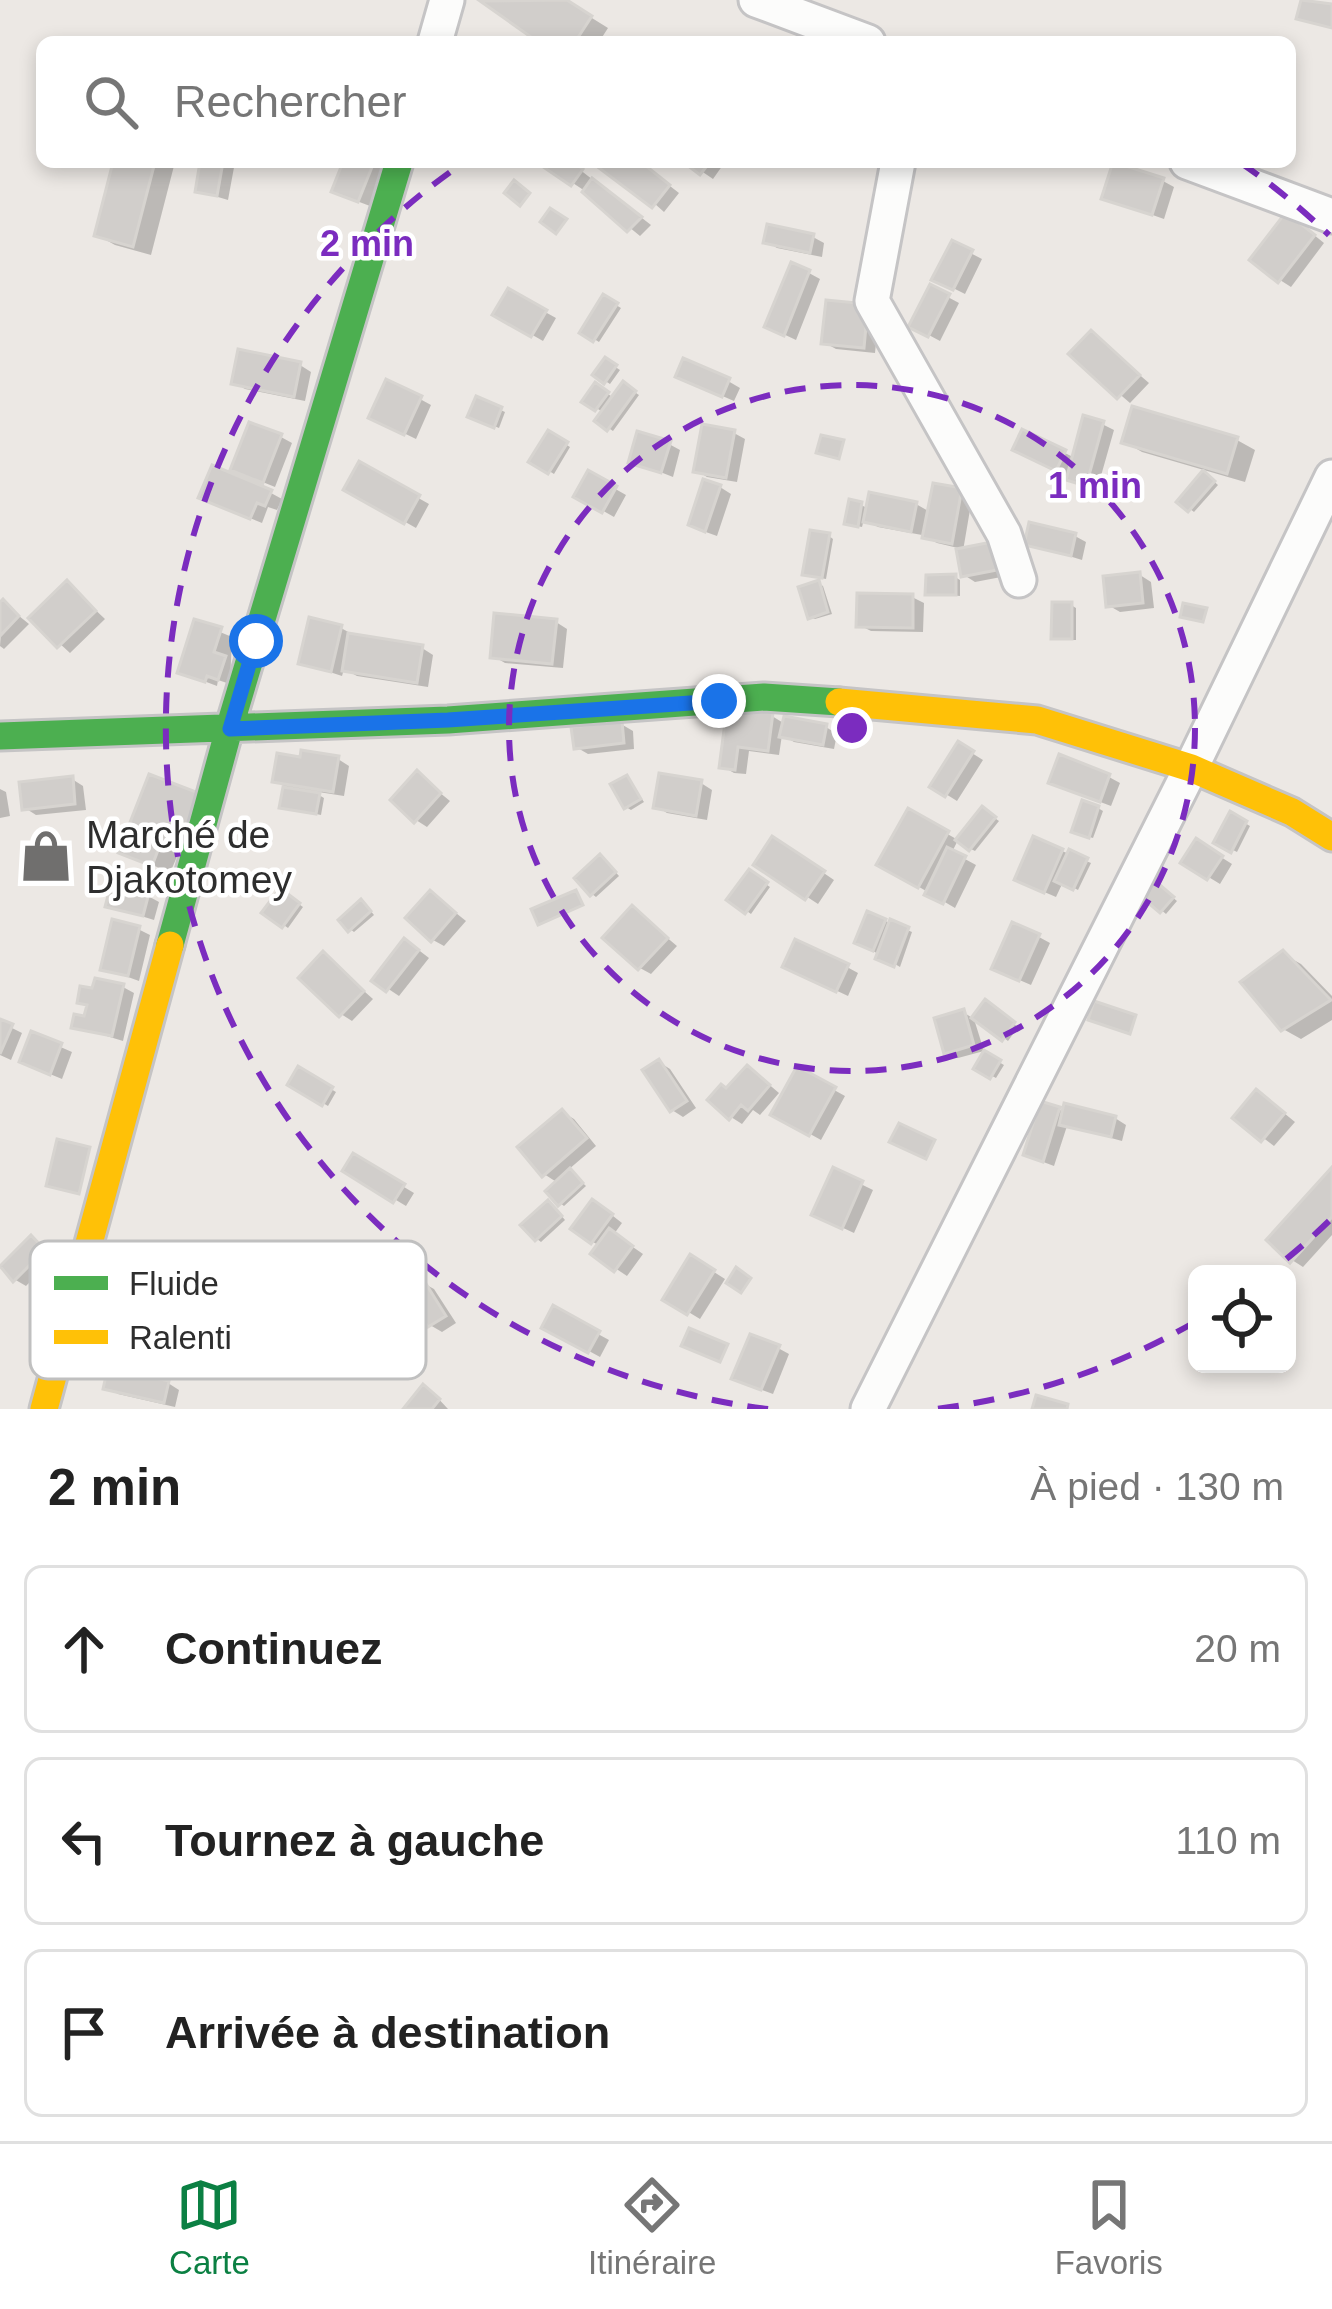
<!DOCTYPE html>
<html lang="fr">
<head>
<meta charset="utf-8">
<style>
  body { margin:0; font-family:Arial,sans-serif; background:#f2f2f2; color:#222 }
  .controls { position:absolute; right:36px; bottom:36px; display:grid; overflow:hidden; border-radius:18px; box-shadow:0 6px 18px #0003 }
  .controls button { width:108px; height:108px; display:grid; place-items:center; padding:0; border:0; border-bottom:3px solid #e0e0e0; background:#fff; color:#222; font:60px sans-serif }
  .stop { position:absolute; width:36px; height:36px; margin:-27px; border:9px solid #1a73e8; border-radius:50%; background:#fff }
  .stop.end { background:#1a73e8; border-color:#fff; box-shadow:0 3px 12px #0008 }
  .list { margin:0; padding:0; list-style:none }
  h2 { display:flex; justify-content:space-between; align-items:center; height:156px; margin:0; padding:0 48px; font-size:51px }
  h2 small { font-size:39px; font-weight:400; color:#767676 }
  .list li { display:grid; grid-template-columns:78px 1fr auto; gap:36px; align-items:center; box-sizing:border-box; height:168px; margin:0 24px 24px; padding:0 24px; border:3px solid #e0e0e0; border-radius:18px }
  .list b { display:block; font-size:45px; white-space:nowrap }
  .list em { font-size:39px; font-style:normal; color:#767676 }
  .icon { flex:none; width:66px; height:66px; fill:none; stroke:currentColor; stroke-width:2; stroke-linecap:round; stroke-linejoin:round }
  .map { position:relative; flex:none; width:1332px; height:1409px; overflow:hidden }
  .search { position:absolute; background:#fff; box-shadow:0 6px 18px #0003; left:36px; right:36px; top:36px; height:132px; display:flex; align-items:center; gap:30px; box-sizing:border-box; padding:0 42px; border-radius:18px; color:#767676; font-size:45px }
  .sheet { height:732px; background:#fff }
  nav { display:flex; justify-content:space-around; align-items:center; box-sizing:border-box; height:168px; border-top:3px solid #e0e0e0; background:#fff; font-size:33px; color:#767676 }
  nav a { display:grid; justify-items:center; gap:6px }
  nav .on { color:#0b8043 }
  .map>svg:first-child { display:block }
  .shadow { fill:#0003 }
  .building { fill:#d1cecb; stroke:#d7d4d0; stroke-width:3 }
  .lines { fill:none; stroke-linecap:round; stroke-linejoin:round }
  .street-casing { stroke:#c5c4c5; stroke-width:39 }
  .fast-casing { stroke:#c5c4c5; stroke-width:33 }
  .slow-casing { stroke:#c5c4c5; stroke-width:33 }
  .street { stroke:#fcfcfb; stroke-width:33 }
  .fast { stroke:#4caf50; stroke-width:27 }
  .slow { stroke:#ffc107; stroke-width:27 }
  .route { stroke:#1a73e8; stroke-width:15 }
  .ring { fill:none; stroke:#7b2cbf; stroke-width:6; stroke-dasharray:21 15 }
  .labels { text-anchor:middle; stroke-width:9; stroke-linejoin:round; paint-order:stroke }
  .poi-label { font-size:39px; fill:#2e2e2e; stroke:#fff; text-anchor:start }
  .key { fill:#fff; stroke:#c0c0c0; stroke-width:3 }
  .key-label { font-size:33px; fill:#2e2e2e }
  .centre { fill:#7b2cbf; stroke:#fff; stroke-width:6 }
  .ring-label { font-size:36px; text-anchor:middle; font-weight:bold; fill:#7b2cbf; stroke:#fff; stroke-width:9; stroke-linejoin:round; paint-order:stroke }
</style>
</head>
<body>
<div class="map">
<svg width="1332" height="1409" viewBox="0 0 1332 1409">
  <rect width="100%" height="100%" fill="#ece8e4"/>
  <path class="shadow" d="M563 0 608 28 599 42H543L484 1Z
    M116 162H175L151 255 115 245 97 235Z
    M203 162H235L228 200 198 191Z
    M346 162H387L370 206 346 197Z
    M541 162H570L651 225 640 236 585 191Z
    M608 162H639L679 193 664 212Z
    M688 162H725L713 179Z
    M1163 181 1174 187 1164 219 1104 198Z
    M1298 222 1324 243 1291 287 1280 280Z
    M813 237 824 243 822 257 777 248 766 241Z
    M953 244 982 259 965 294 935 279Z
    M809 273 820 279 796 340 779 332Z
    M931 288 959 303 940 341 912 326Z
    M509 292 556 318 543 341 496 314Z
    M604 298 621 308 599 342 583 332Z
    M879 313 875 353 836 349 825 343Z
    M1092 334 1149 383 1130 403 1073 354Z
    M606 361 620 370 610 384 596 375Z
    M300 365 311 372 305 401 245 389 234 382Z
    M728 381 740 388 734 401 690 382Z
    M624 385 639 395 613 431 598 421 604 413 586 401 596 386 614 398Z
    M420 399 431 405 416 439 383 423Z
    M478 400 505 412 499 428 471 416Z
    M1102 424 1114 430 1097 490 1081 485 1027 455 1065 453 1075 458Z
    M734 433 745 439 737 482 707 477 696 470Z
    M549 434 570 447 554 474 533 461Z
    M281 437 292 443 275 487 245 475Z
    M1237 440 1255 450 1245 482 1142 452 1125 442Z
    M669 444 680 450 673 477 632 461Z
    M360 465 429 504 416 528 347 489Z
    M1204 473 1218 485 1194 512 1181 502Z
    M589 474 626 495 614 517 577 496Z
    M720 487 731 494 717 536 703 531Z
    M961 491 972 498 963 551 1017 574 975 582 964 575 958 548 937 543 922 535 878 527 864 519 862 527 852 525 861 505 869 509 916 504 930 512Z
    M271 493 282 499 277 510 268 507 262 523 213 503Z
    M829 536 833 539 826 579 810 576Z
    M1075 536 1086 542 1082 560 1027 543Z
    M1140 575 1151 582 1154 608 1120 612 1108 605Z
    M955 577 960 580V596L928 593Z
    M818 583 823 586 832 614 815 619 810 617Z
    M68 584 105 619 70 653 32 618Z
    M912 597 924 603 923 632 871 631 859 625Z
    M3 603 29 624 4 649 0 646Z
    M1071 605 1076 608V640H1059L1054 637Z
    M196 622 232 637 230 684 218 680 217 686 180 672Z
    M556 622 567 629 563 668 505 663 493 656Z
    M341 628 352 634 422 648 433 655 428 687 357 676 344 669 342 676 302 663Z
    M730 711 772 716 785 724 826 727 837 734 834 749 794 742 782 735 779 755 749 751 746 774 734 773 722 766Z
    M621 724 633 731 634 749 588 754 576 747Z
    M959 745 983 760 957 801 933 786Z
    M338 759 349 766 344 796 312 791 324 798 321 815 282 807 286 787 275 781Z
    M417 774 450 801 427 827 416 820Z
    M1109 777 1120 783 1111 806 1063 788Z
    M627 778 644 802 631 810 626 807Z
    M72 779 83 786 86 810 36 815 25 808Z
    M701 783 712 790 707 820 667 813 656 806Z
    M0 789 6 792 10 816 0 818Z
    M202 798 170 873 122 851Z
    M1098 808 1103 811 1093 838 1079 834Z
    M983 810 999 821 975 851 971 849Z
    M909 812 958 840 952 852 976 865 955 908 880 864Z
    M1231 815 1250 826 1237 852 1217 842Z
    M1197 842 1232 864 1220 884 1184 862Z
    M784 846 834 880 818 904 757 864Z
    M1062 851 1091 863 1078 890 1063 882 1056 897 1028 885Z
    M605 860 619 876 596 897 592 894Z
    M750 873 770 887 751 914 731 900Z
    M1152 880 1177 901 1166 914 1137 889Z
    M280 891 303 907 288 928 265 912Z
    M431 893 466 921 444 946 433 940Z
    M148 896 159 902 154 920 109 906Z
    M366 905 374 915 354 932 350 929Z
    M633 909 677 946 651 974 640 968Z
    M885 921 912 932 900 967 858 942Z
    M138 929 150 935 139 981 103 968Z
    M1039 937 1050 943 1031 985 1006 974Z
    M416 948 429 958 399 996 375 980Z
    M1283 954 1301 964 1332 996V1020L1301 1039 1283 1029Z
    M323 955 373 999 352 1021 341 1014Z
    M847 967 858 973 848 996 797 972Z
    M123 987 134 993 123 1041 74 1026 87 1020 90 1007 80 1001Z
    M986 1003 1018 1027 1008 1041 976 1017Z
    M963 1012 974 1019 984 1051 958 1058 947 1052Z
    M0 1022 22 1033 11 1060 0 1055Z
    M33 1035 72 1052 62 1079 33 1067Z
    M985 1054 1004 1065 996 1078 977 1068Z
    M659 1062 670 1069 696 1108 683 1117 672 1110Z
    M299 1070 336 1092 328 1106 291 1084Z
    M798 1070 845 1096 821 1140 774 1114Z
    M758 1075 779 1093 760 1115 753 1110 742 1124 731 1117 728 1091Z
    M1267 1099 1295 1122 1274 1146 1236 1117Z
    M1059 1110 1115 1118 1126 1125 1122 1141 1067 1126 1054 1166 1038 1160 1027 1154Z
    M562 1112 574 1119 596 1146 568 1170 586 1186 564 1206 560 1203 558 1183 544 1174Z
    M354 1157 414 1193 406 1206 346 1170Z
    M834 1171 873 1190 854 1233 826 1220Z
    M1332 1172V1235L1303 1267 1292 1260Z
    M553 1206 565 1220 541 1242 537 1239Z
    M604 1209 622 1223 614 1234 643 1254 627 1276 594 1254 600 1246 593 1242Z
    M32 1239 54 1257 26 1286 14 1279Z
    M692 1258 725 1279 700 1319 667 1299Z
    M423 1283 434 1289 456 1323 442 1332 430 1325Z
    M554 1310 609 1340 600 1357 545 1327Z
    M778 1348 789 1354 773 1394 746 1384Z
    M168 1383 179 1390 175 1407 118 1394 107 1387Z
    M435 1395 448 1409H407Z"/>
  <path class="building" d="M567 0 592 16 575 42H538L480 1Z
    M1301 0 1332 4V28L1296 19Z
    M113 162H155L133 247 94 236Z
    M200 162H223L217 196 195 192Z
    M343 162H374L358 202 331 192Z
    M536 162H573L583 169 571 186Z
    M604 162H641L670 185 652 208 599 168Z
    M683 162H710L700 175Z
    M1113 162 1164 178 1152 215 1101 199Z
    M592 178 642 217 627 232 582 192Z
    M514 180 530 193 520 206 504 193Z
    M550 208 567 219 556 234 540 222Z
    M1286 212 1315 235 1278 283 1249 260Z
    M767 224 814 234 810 253 763 243Z
    M952 240 973 250 953 290 931 280Z
    M791 262 810 270 784 336 764 327Z
    M930 284 950 294 928 337 908 327Z
    M508 288 547 310 531 337 492 315Z
    M603 294 618 303 593 342 579 333Z
    M826 300 868 304 864 348 821 344Z
    M1091 330 1140 375 1117 399 1068 354Z
    M238 349 301 362 294 397 231 384Z
    M605 357 617 365 604 384 592 375Z
    M683 358 730 378 722 397 675 377Z
    M386 379 422 396 404 435 368 418Z
    M623 381 636 391 607 431 594 421Z
    M595 382 609 392 595 411 581 402Z
    M476 396 502 407 494 428 467 417Z
    M1132 406 1238 437 1227 474 1121 443Z
    M1083 415 1104 421 1086 486 1066 480Z
    M249 422 282 434 263 483 230 470Z
    M702 424 735 430 726 478 693 472Z
    M1022 429 1066 450 1056 471 1012 450Z
    M548 430 568 442 548 474 528 462Z
    M637 431 671 441 661 473 628 463Z
    M821 435 844 440 839 459 816 453Z
    M359 461 420 495 404 524 343 490Z
    M212 465 272 490 265 506 257 503 250 519 198 498Z
    M588 470 617 486 602 513 573 497Z
    M1203 470 1215 481 1188 512 1176 502Z
    M703 479 721 485 705 532 688 525Z
    M933 483 962 488 952 544 922 538Z
    M869 492 917 502 911 532 863 522Z
    M849 499 862 502 858 527 844 524Z
    M1029 522 1076 533 1071 556 1024 545Z
    M810 530 830 533 822 578 802 575Z
    M1002 540 1007 568 961 577 956 549Z
    M1140 572 1143 603 1106 607 1103 576Z
    M956 574V595H925L926 575Z
    M67 580 96 611 57 648 28 618Z
    M819 580 828 612 808 619 798 587Z
    M857 593 913 594V628L856 627Z
    M3 599 19 616 0 636V602Z
    M1052 602H1072V639H1051Z
    M1183 603 1207 608 1203 622 1180 617Z
    M494 613 557 619 552 664 490 658Z
    M309 617 342 625 331 672 298 664Z
    M194 619 222 627 214 652 226 656 218 680 207 676 205 682 177 673Z
    M348 633 423 645 417 683 342 671Z
    M727 707 773 713 768 751 738 747 735 770 719 768Z
    M784 716 827 724 823 745 779 737Z
    M622 721 624 743 574 749 571 727Z
    M958 741 974 751 945 797 929 787Z
    M301 750 339 756 333 792 272 782 277 753 300 757Z
    M1059 754 1110 774 1100 802 1048 783Z
    M417 770 441 793 414 823 390 800Z
    M659 773 702 780 696 816 653 808Z
    M149 774 204 795 181 853 160 845 152 866 118 853Z
    M627 775 641 799 624 809 610 784Z
    M73 776 75 804 22 810 19 782Z
    M283 787 320 793 316 814 279 808Z
    M1082 800 1099 806 1089 838 1071 832Z
    M982 806 996 817 969 851 955 840Z
    M908 808 949 831 918 888 876 865Z
    M1230 811 1247 821 1231 853 1213 843Z
    M772 836 825 871 805 900 753 865Z
    M1033 836 1063 849 1044 893 1014 880Z
    M1196 838 1223 856 1207 880 1180 863Z
    M947 847 966 856 943 904 924 895Z
    M1069 849 1088 858 1073 890 1054 881Z
    M600 854 616 872 590 896 574 878Z
    M749 869 768 882 745 914 726 900Z
    M1147 874 1174 897 1160 913 1133 890Z
    M111 884 149 893 143 916 105 907Z
    M280 888 300 903 282 928 261 913Z
    M430 890 456 913 431 942 405 918Z
    M576 890 583 905 538 925 531 909Z
    M361 899 371 911 348 932 338 920Z
    M632 905 668 938 638 970 602 938Z
    M867 911 886 919 873 951 854 943Z
    M112 919 140 926 128 976 100 970Z
    M890 919 909 927 894 967 875 959Z
    M1012 922 1040 934 1019 981 991 969Z
    M404 938 419 950 386 992 371 981Z
    M795 939 849 964 836 992 782 967Z
    M1283 950 1331 1000 1281 1031 1240 982Z
    M323 951 364 991 339 1017 298 978Z
    M95 978 124 984 112 1036 71 1028 74 1014 84 1016 87 1005 77 1003 80 986 92 988Z
    M985 999 1015 1022 1002 1041 971 1018Z
    M1094 1001 1136 1015 1130 1034 1088 1020Z
    M964 1009 974 1045 944 1054 934 1018Z
    M0 1019 13 1024 0 1054Z
    M31 1031 62 1043 50 1075 19 1062Z
    M984 1050 1001 1060 990 1079 973 1069Z
    M659 1059 687 1101 670 1112 642 1070Z
    M747 1065 770 1085 748 1111 741 1105 729 1120 707 1100 721 1084 726 1088Z
    M298 1066 333 1087 322 1106 287 1085Z
    M797 1066 836 1087 809 1136 770 1115Z
    M1256 1089 1285 1113 1261 1142 1232 1118Z
    M1040 1101 1060 1107 1043 1162 1023 1155Z
    M1064 1103 1116 1116 1111 1137 1059 1125Z
    M562 1109 587 1138 542 1177 517 1147Z
    M899 1123 935 1140 926 1159 889 1142Z
    M57 1139 90 1147 79 1194 46 1186Z
    M353 1153 405 1184 393 1203 342 1171Z
    M833 1167 863 1181 842 1229 811 1215Z
    M1332 1167V1217L1290 1263 1266 1240Z
    M570 1168 583 1183 558 1206 545 1191Z
    M592 1199 613 1214 591 1244 570 1229Z
    M548 1200 562 1216 535 1241 520 1225Z
    M609 1228 633 1246 614 1272 590 1254Z
    M31 1235 45 1250 13 1282 0 1266Z
    M690 1254 715 1270 687 1315 662 1300Z
    M736 1267 751 1278 741 1293 726 1283Z
    M423 1279 446 1316 428 1327 405 1291Z
    M553 1305 600 1331 588 1353 541 1328Z
    M689 1328 728 1344 720 1362 681 1346Z
    M750 1334 780 1345 761 1390 731 1379Z
    M108 1367 169 1381 164 1403 103 1389Z
    M423 1384 440 1399 432 1409H403Z
    M1036 1395 1068 1404 1067 1409H1032Z"/>
  <g class="lines">
    <g class="street-casing">
      <path id="street" d="M756 0 868 42
        M435 42 447 0
        M898 162 872 301 1004 534 1019 580
        M1187 162 1332 216
        M868 1409 1191 768 1332 477"/>
    </g>
    <g class="fast-casing">
      <path id="fast" d="M0 736 448 720 764 697 839 702
        M170 945 229 729 399 162"/>
    </g>
    <g class="slow-casing">
      <path id="slow" d="M839 702 1037 720 1191 768 1292 812 1332 837
        M44 1409 170 945"/>
    </g>
    <use href="#street" class="street"/>
    <use href="#fast" class="fast"/>
    <use href="#slow" class="slow"/>
  </g>
  <g class="lines">
    <path class="route" d="M256 641 230 729 448 720 719 701"/>
  </g>
  <g class="ring">
    <circle cx="852" cy="728" r="343"/>
    <path d="M1329 1221A686 686 0 0 1 1270 1272M1195 1322A686 686 0 0 1 936 1409M768 1409A686 686 0 0 1 463 163M1241 163A686 686 0 0 1 1329 235"/>
  </g>
  <defs>
    <g id="shop-bare" transform="scale(4.14)"><path d="M-5-2.5h2.3a2.7 3.5 0 0 1 5.4 0H5L5.5 6h-11ZM-1.5-2.5h3a1.5 2.3 0 0 0-3 0Z" fill="#706f6e" stroke="#fff" stroke-width="2.5" paint-order="stroke"/></g>
  </defs>
  <g fill-rule="evenodd">
    <use href="#shop-bare" x="46" y="856"/>
  </g>
  <g class="labels">
    <g class="poi-label">
      <text x="86" y="848">Marché de<tspan x="86" dy="45">Djakotomey</tspan></text>
    </g>
  </g>
  <rect x="30" y="1241" width="396" height="138" rx="18" class="key"/>
  <rect x="54" y="1276" width="54" height="14" fill="#4caf50"/>
  <rect x="54" y="1330" width="54" height="14" fill="#ffc107"/>
  <g class="key-label">
    <text x="129" y="1295">Fluide</text>
    <text x="129" y="1349">Ralenti</text>
  </g>
  <circle cx="852" cy="728" r="18" class="centre"/>
  <g class="ring-label">
    <text x="367" y="256">2 min</text>
    <text x="1095" y="498">1 min</text>
  </g>
</svg>
<div class="controls">
<button><svg class="icon" aria-label="locate" viewBox="0 0 24 24"><circle cx="12" cy="12" r="6"/><path d="M12 2v4M12 18v4M2 12h4M18 12h4"/></svg></button>
</div>
<div class="stop" style="left:256px;top:641px"></div>
<div class="stop end" style="left:719px;top:701px"></div>
<div class="search"><svg class="icon" aria-label="search" viewBox="0 0 24 24"><circle cx="10" cy="10" r="6"/><path d="M15 15l6 6"/></svg>Rechercher</div>
</div>
<section class="sheet">
<h2>2 min<small>À pied · 130 m</small></h2>
<ul class="list">
<li><svg class="icon" aria-label="ahead" viewBox="0 0 24 24"><path d="M12 20V5M6 11l6-6 6 6"/></svg><div><b>Continuez</b></div><em>20 m</em></li>
<li><svg class="icon" aria-label="left" viewBox="0 0 24 24"><path d="M17 20v-9H6M10 6l-5 5 5 5"/></svg><div><b>Tournez à gauche</b></div><em>110 m</em></li>
<li><svg class="icon" aria-label="arrive" viewBox="0 0 24 24"><path d="M6 21V4h12l-3 4 3 4H6"/></svg><div><b>Arrivée à destination</b></div></li>
</ul>
</section>
<nav>
<a class="on"><svg class="icon" aria-label="map" viewBox="0 0 24 24"><path d="M3 6l6-2 6 2 6-2v14l-6 2-6-2-6 2zM9 4v14M15 6v14"/></svg>Carte</a>
<a><svg class="icon" aria-label="directions" viewBox="0 0 24 24"><path d="M12 3l9 9-9 9-9-9zM9 14v-3h6M13 9l2 2-2 2"/></svg>Itinéraire</a>
<a><svg class="icon" aria-label="saved" viewBox="0 0 24 24"><path d="M7 4h10v16l-5-4-5 4z"/></svg>Favoris</a>
</nav>
</body>
</html>
